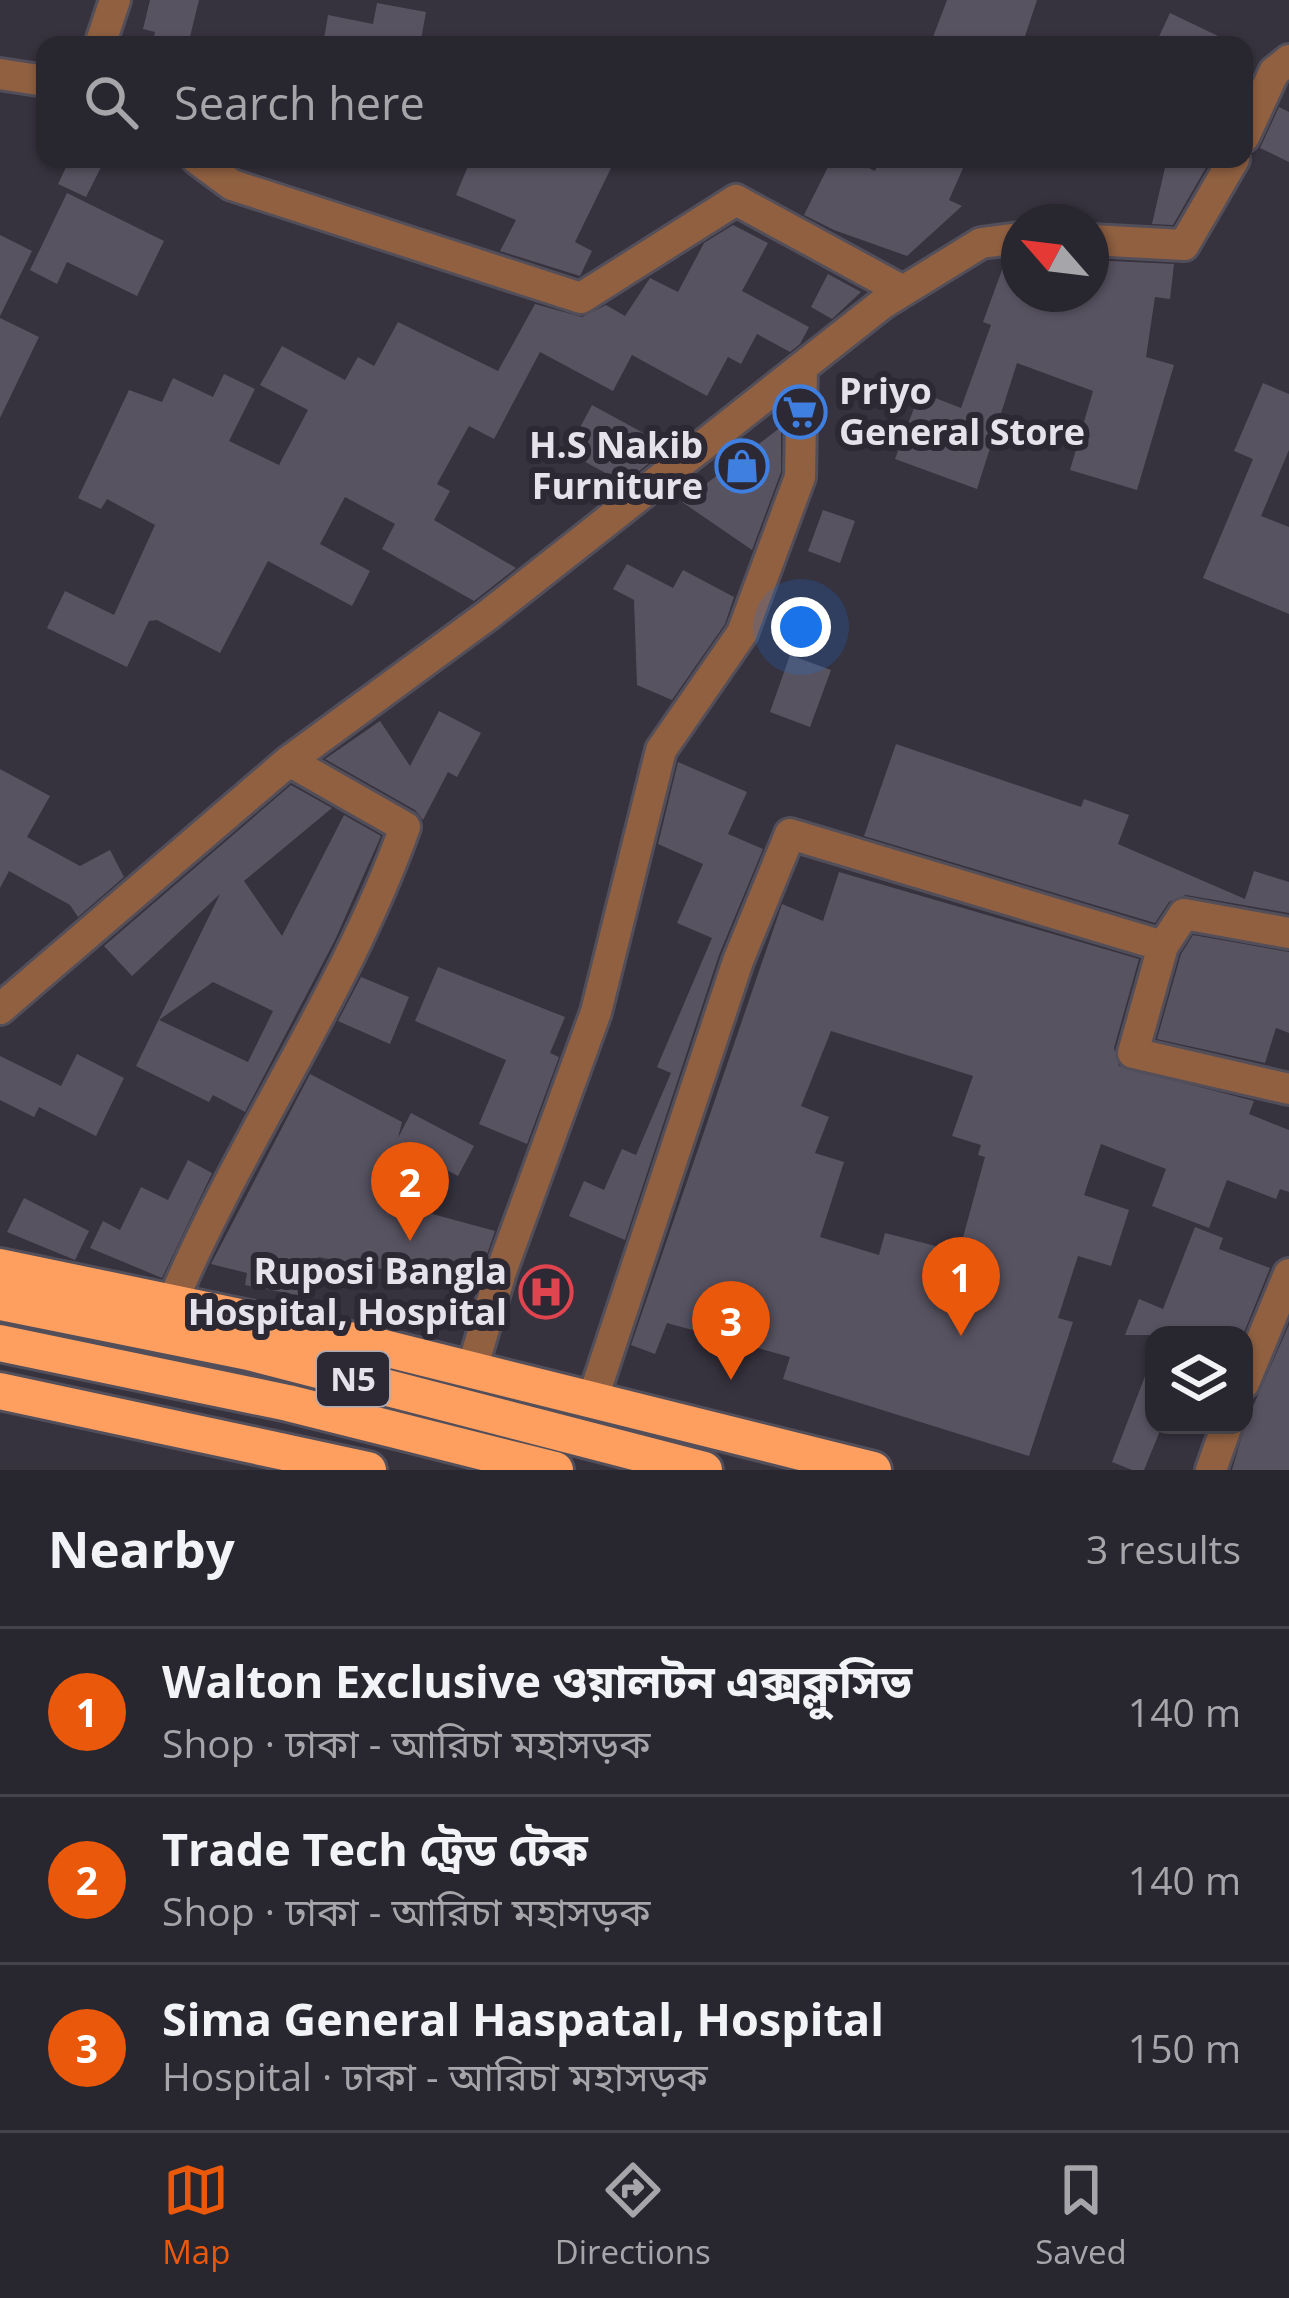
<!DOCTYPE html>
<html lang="en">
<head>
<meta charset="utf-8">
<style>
  body { margin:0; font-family:"Open Sans","Noto Sans Bengali",sans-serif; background:#302e36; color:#f1f3f6 }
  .controls { position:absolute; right:36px; bottom:36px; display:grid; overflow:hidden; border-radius:24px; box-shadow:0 3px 9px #0004 }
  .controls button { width:108px; height:108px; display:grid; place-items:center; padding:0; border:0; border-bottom:3px solid #44434a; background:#28262e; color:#f1f3f6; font:60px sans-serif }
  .compass { position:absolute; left:1001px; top:204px; width:108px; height:108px; border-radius:50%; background:#28262e; box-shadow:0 3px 9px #0004; rotate:298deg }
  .you { position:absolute; left:801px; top:627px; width:42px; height:42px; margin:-30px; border:9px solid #fff; border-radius:50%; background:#1a73e8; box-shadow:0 0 0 18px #1a73e833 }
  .badge { display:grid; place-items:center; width:78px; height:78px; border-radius:50%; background:#ea580c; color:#fff; font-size:39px; font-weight:700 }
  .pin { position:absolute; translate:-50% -99px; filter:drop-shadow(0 3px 6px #0008) }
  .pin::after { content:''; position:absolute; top:63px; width:42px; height:36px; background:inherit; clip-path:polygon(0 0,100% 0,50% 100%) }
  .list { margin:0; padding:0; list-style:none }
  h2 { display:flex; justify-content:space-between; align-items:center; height:156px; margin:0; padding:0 48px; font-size:51px }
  h2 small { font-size:39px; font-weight:400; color:#a5a5aa }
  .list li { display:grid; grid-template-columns:78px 1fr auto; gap:36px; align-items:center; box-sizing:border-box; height:168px; padding:0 48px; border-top:3px solid #44434a }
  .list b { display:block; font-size:45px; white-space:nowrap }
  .list p { margin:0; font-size:39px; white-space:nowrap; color:#a5a5aa }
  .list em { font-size:39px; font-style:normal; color:#a5a5aa }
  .icon { flex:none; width:66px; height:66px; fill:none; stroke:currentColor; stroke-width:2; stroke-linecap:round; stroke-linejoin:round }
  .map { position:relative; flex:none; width:1289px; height:1470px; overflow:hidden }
  .search { position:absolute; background:#28262e; box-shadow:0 3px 9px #0004; left:36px; right:36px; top:36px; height:132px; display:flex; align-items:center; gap:30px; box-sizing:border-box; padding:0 42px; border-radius:24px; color:#a5a5aa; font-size:45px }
  .sheet { height:660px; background:#28262e }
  nav { display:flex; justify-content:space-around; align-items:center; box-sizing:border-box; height:168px; border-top:3px solid #44434a; background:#28262e; font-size:33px; color:#a5a5aa }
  nav a { display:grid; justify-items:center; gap:6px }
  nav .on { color:#ea580c }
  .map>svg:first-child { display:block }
  .building { fill:#585361; fill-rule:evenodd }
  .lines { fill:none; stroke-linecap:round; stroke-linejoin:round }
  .minor-casing { stroke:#524e5a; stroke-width:36 }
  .highway-casing { stroke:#524e5a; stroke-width:42 }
  .minor { stroke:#906041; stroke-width:30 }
  .highway { stroke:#fe9f60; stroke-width:36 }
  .labels { text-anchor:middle; stroke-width:12; stroke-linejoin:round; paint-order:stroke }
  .shield { fill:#2c2834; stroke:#aeaab4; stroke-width:3 }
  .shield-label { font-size:33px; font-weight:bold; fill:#e5e2eb }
  .poi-label { font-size:36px; font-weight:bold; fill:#e5e2eb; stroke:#2c2834; text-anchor:end }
</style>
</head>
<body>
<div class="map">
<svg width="1289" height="1470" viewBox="0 0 1289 1470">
  <rect width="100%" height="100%" fill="#36323e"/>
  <path class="building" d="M150 0H199L188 45H152L155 32 143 29Z
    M947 0H1037L1022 45H930Z
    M377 3 426 12 420 45H323L328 15 373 24Z
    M1170 13 1237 45H1155Z
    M1279 107 1289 112V162L1260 148Z
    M70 159H105L86 197 58 184Z
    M471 159H593L611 168 575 242 592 251 580 276 500 251 516 220 456 195Z
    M832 159H851L875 171 880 159H967L949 200 962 206 907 256 834 230 804 215Z
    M1167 159H1211L1173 225 1152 224Z
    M67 193 164 241 137 296 67 262 57 284 30 270Z
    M733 225 768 243 742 291 809 327 800 344 790 352 757 334 741 364 728 357 707 396 632 355 613 391 540 352 494 439 469 426 437 484 450 491 434 520 516 568 474 601 382 549 395 524 345 497 320 544 370 571 352 606 268 561 220 653 157 620 149 621 127 667 47 628 65 591 114 615 155 525 107 499 101 509 78 498 129 390 162 402 173 378 213 397 224 374 255 389 229 441 279 465 308 410 260 385 282 346 345 380 358 357 374 366 398 322 498 371 535 304 582 317 606 305 625 316 650 278 678 292 704 243Z
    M0 235 32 251 0 316Z
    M1019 258V294H1091V260L1174 264 1170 299 1155 297 1146 357 1174 365 1137 490 1070 470 1093 391 1017 363 977 489 895 459 920 392 961 408 991 325 983 322 1006 259Z
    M828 274 861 292 832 319 811 307Z
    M0 318 39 337 0 418Z
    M1263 383 1289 394V450L1261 516 1289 527V614L1203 578 1253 459 1234 451Z
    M592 405 660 442 648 464 624 483 567 452Z
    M781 427V472L752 550 682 502Z
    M823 510 855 521 840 563 808 551Z
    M627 564 673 588 683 570 734 597 725 624 672 700 637 685 634 600 613 589Z
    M790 655 831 670 810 727 770 712Z
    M439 711 481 733 457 777 448 772 423 820 415 810 325 759 380 721 410 766Z
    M896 744 1081 807 1084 799 1129 815 1118 844 1245 899 1254 871 1289 882V913L1186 895 1169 902 1155 923 864 836Z
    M678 762 747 792 728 834 763 849 719 955 625 1240 569 1216 584 1181 604 1190 622 1149 636 1155 671 1073 657 1067 712 938 677 923 703 864 658 844Z
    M0 769 50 796 27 837 80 866 110 850 124 877 78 917 70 905 9 871 0 888Z
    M291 785 332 808 244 881 282 936 344 815 381 836 335 940 245 1112 213 1095 209 1102 136 1066 220 894 132 976 104 946ZM213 982 273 1011 248 1062 159 1020Z
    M839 872 1139 959 1114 1048 1119 1066 1254 1101 1249 1114 1289 1130V1192L1280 1189 1276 1199 1227 1180 1209 1228 1152 1206 1166 1169 1101 1144 1084 1195 1129 1210 1111 1266 1078 1256 1058 1318 1073 1322 1029 1456 783 1379 790 1357 667 1323 655 1354 631 1345 782 904 823 921ZM831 1031 973 1076 952 1136 981 1145 978 1155 985 1157 959 1252 885 1233 879 1255 820 1237 844 1162 815 1153 829 1117 801 1106Z
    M1193 935 1289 952V1033L1276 1028 1265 1063 1157 1039 1181 954Z
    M438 967 565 1017 550 1053 559 1057 527 1144 479 1124 506 1060 415 1021Z
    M361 977 409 997 390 1044 338 1021Z
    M77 1054 124 1078 96 1136 39 1107 34 1117 0 1100V1056L61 1086Z
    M310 1074 402 1122 398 1138 411 1113 474 1146 458 1176 396 1144 381 1200 495 1231 476 1287 318 1257 308 1297 245 1285 247 1273 211 1264Z
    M188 1160 212 1173 162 1278 90 1248 103 1221 120 1230 141 1187 168 1200Z
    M24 1198 89 1231 75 1260 7 1232Z
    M1195 1227 1223 1238 1219 1249 1270 1268 1243 1335H1125L1139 1299 1163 1309Z
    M1289 1325V1470H1232L1246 1422Z
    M1152 1358 1154 1425 1162 1426 1144 1470H1132L1112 1462Z"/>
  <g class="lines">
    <g class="minor-casing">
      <path id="minor" d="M100 45 115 0
        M0 74 45 81
        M1244 137 1274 72 1289 60
        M197 159 232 185 581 298 736 200 903 291
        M1091 240 1184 245 1234 159
        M1163 946 1133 1053 1289 1089
        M0 1009 289 761 488 615 882 304 981 243 1019 238
        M172 1303C241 1139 345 994 405 827L289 761
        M472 1369 501 1272 596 1012 661 750 742 633 800 477 802 368
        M1244 1383 1289 1274
        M593 1398 738 961 790 834 1163 946 1184 914 1289 933
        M1211 1470 1227 1425"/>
    </g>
    <g class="highway-casing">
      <path id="highway" d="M0 1267 364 1343 873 1470
        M0 1302 249 1352 704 1470
        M0 1343 288 1403 555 1470
        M0 1391 368 1470"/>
    </g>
    <use href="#minor" class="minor"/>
    <use href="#highway" class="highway"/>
  </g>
  <defs>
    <g id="supermarket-ring" transform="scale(2.7)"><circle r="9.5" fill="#2c2834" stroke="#3f7fe0" stroke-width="1.5"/><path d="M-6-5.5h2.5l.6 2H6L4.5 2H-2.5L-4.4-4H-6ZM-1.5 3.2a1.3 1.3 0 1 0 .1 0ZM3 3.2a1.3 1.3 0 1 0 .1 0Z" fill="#3f7fe0"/></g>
    <g id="shop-ring" transform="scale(2.7)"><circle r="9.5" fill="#2c2834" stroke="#3f7fe0" stroke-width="1.5"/><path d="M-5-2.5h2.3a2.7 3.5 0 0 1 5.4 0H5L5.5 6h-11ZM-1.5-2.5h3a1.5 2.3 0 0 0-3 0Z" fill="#3f7fe0"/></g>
    <g id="hospital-ring" transform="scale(2.7)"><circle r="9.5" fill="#2c2834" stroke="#e0444e" stroke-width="1.5"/><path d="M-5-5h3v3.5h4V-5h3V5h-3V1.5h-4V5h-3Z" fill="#e0444e"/></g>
  </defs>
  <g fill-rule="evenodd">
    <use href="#supermarket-ring" x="800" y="412"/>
    <use href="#shop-ring" x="742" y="466"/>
    <use href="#hospital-ring" x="546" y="1292"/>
  </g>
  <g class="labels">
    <rect class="shield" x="317" y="1352" width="72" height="54" rx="9"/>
    <g class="shield-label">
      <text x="353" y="1391">N5</text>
    </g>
    <g class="poi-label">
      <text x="839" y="404" text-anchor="start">Priyo<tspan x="839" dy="41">General Store</tspan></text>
      <text x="703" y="458">H.S Nakib<tspan x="703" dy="41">Furniture</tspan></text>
      <text x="507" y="1284">Ruposi Bangla<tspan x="507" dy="41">Hospital, Hospital</tspan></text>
    </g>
  </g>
</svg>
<div class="controls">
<button><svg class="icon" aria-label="layers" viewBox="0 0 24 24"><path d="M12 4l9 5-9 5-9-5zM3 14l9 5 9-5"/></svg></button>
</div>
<svg class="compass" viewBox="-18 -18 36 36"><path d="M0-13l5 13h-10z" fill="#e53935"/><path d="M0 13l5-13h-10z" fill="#a5a5aa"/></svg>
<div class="you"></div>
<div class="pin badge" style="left:961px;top:1336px">1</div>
<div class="pin badge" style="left:410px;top:1241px">2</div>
<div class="pin badge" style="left:731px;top:1380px">3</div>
<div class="search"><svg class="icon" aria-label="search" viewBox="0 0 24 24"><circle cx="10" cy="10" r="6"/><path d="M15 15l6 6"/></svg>Search here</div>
</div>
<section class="sheet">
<h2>Nearby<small>3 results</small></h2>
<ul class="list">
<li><span class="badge">1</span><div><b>Walton Exclusive ওয়ালটন এক্সক্লুসিভ</b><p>Shop · ঢাকা - আরিচা মহাসড়ক</p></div><em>140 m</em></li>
<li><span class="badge">2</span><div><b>Trade Tech ট্রেড টেক</b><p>Shop · ঢাকা - আরিচা মহাসড়ক</p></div><em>140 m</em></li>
<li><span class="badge">3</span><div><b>Sima General Haspatal, Hospital</b><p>Hospital · ঢাকা - আরিচা মহাসড়ক</p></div><em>150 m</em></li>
</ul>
</section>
<nav>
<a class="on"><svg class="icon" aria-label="map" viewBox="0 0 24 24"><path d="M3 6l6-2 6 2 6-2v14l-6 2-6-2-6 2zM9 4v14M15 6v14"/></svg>Map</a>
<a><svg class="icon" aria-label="directions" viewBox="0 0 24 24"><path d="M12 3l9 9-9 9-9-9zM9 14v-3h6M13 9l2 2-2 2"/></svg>Directions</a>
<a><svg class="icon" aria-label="saved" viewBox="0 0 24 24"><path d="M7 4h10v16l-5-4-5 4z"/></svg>Saved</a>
</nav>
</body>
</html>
